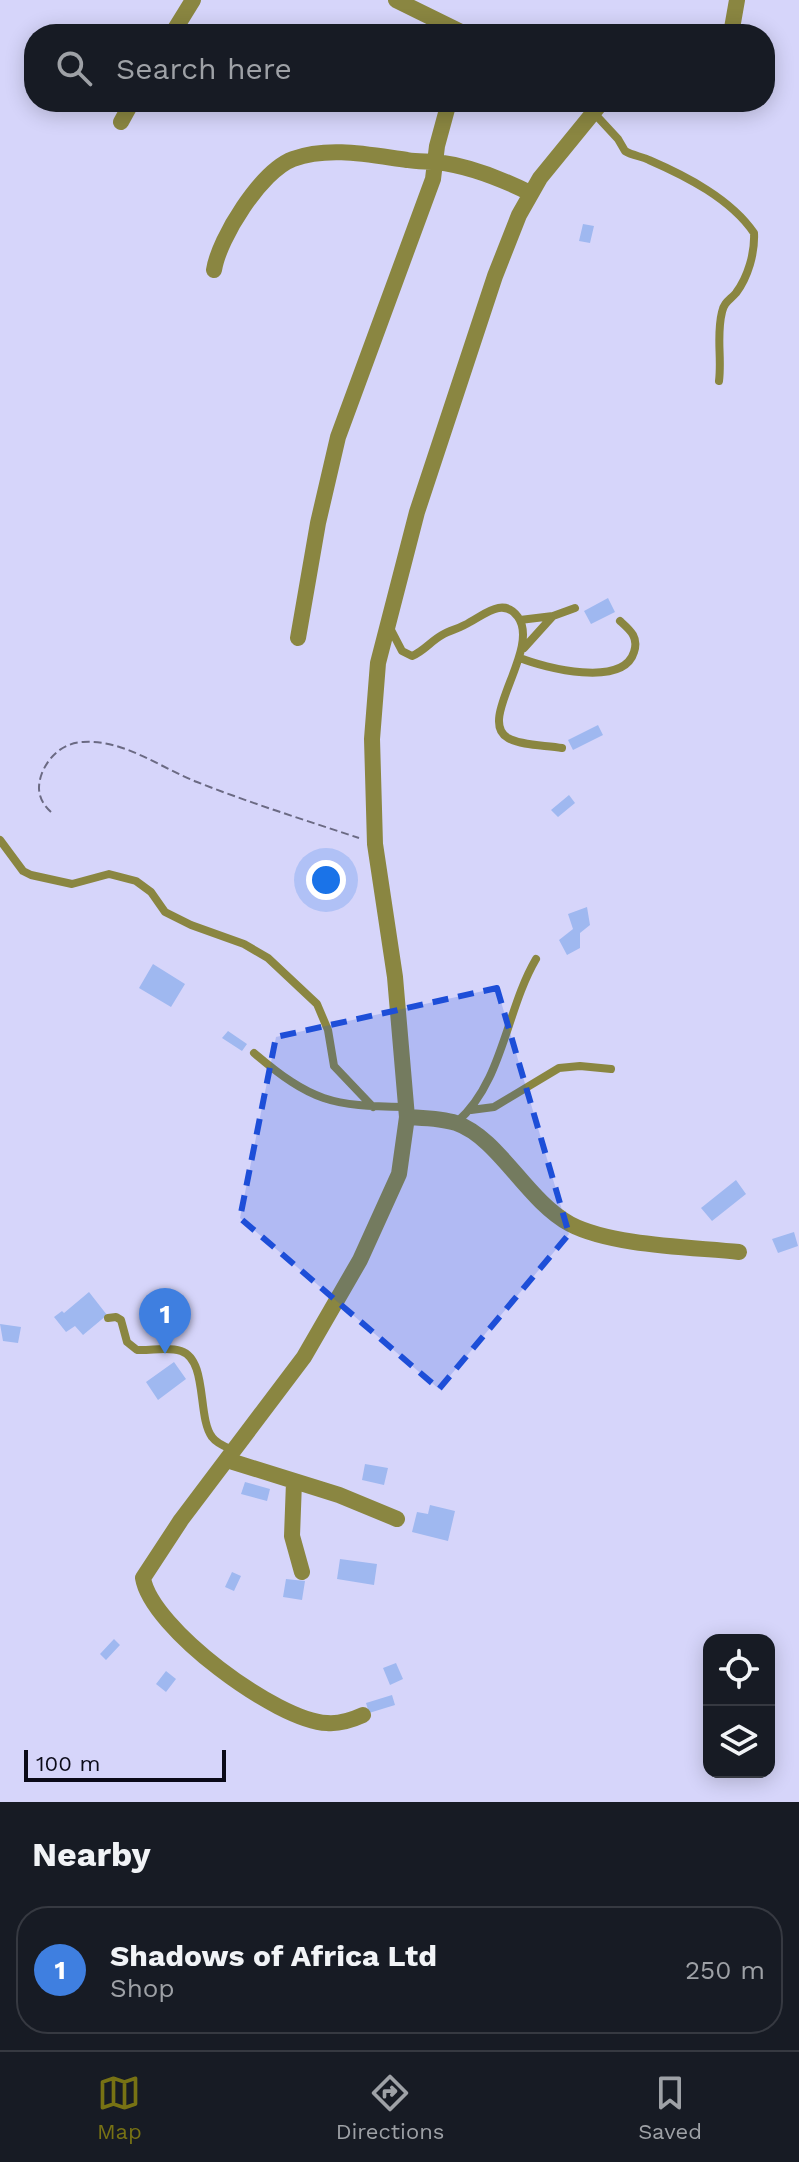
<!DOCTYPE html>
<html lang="en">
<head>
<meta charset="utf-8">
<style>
  body { margin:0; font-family:"Work Sans",sans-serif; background:#20242c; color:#f1f3f6 }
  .controls { position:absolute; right:24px; bottom:24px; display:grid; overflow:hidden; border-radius:16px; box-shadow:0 4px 20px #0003 }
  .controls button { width:72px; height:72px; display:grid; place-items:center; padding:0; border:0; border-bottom:2px solid #363941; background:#171b24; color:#f1f3f6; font:40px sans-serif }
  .scale { position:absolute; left:24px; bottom:20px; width:202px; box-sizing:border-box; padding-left:8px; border:4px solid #0b0a18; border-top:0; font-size:22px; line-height:28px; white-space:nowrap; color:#0b0a18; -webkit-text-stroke:6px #d6d5fa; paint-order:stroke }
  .you { position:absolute; left:326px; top:880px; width:28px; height:28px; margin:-20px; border:6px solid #fff; border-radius:50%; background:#1a73e8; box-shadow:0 0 0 12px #1a73e833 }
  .badge { display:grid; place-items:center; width:52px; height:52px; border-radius:50%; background:#777214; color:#fff; font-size:26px; font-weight:700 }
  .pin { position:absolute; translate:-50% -66px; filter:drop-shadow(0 2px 4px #0008) }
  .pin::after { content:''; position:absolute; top:42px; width:28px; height:24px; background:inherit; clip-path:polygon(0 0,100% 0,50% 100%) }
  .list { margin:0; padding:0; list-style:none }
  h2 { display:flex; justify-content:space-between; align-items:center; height:104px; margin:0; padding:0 32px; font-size:34px }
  h2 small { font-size:26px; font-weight:400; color:#9ea1a6 }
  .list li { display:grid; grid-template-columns:52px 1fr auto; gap:24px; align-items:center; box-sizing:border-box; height:128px; margin:0 16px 16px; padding:0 16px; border:2px solid #363941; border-radius:32px }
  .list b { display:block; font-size:30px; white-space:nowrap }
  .list p { margin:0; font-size:26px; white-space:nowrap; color:#9ea1a6 }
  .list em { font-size:26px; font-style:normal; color:#9ea1a6 }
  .icon { flex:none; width:44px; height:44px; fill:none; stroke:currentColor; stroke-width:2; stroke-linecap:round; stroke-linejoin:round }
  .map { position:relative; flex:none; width:799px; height:1802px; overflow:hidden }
  .search { position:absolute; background:#171b24; box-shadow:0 4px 20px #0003; left:24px; right:24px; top:24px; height:88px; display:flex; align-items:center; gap:20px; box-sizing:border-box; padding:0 28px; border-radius:32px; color:#9ea1a6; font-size:30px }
  .sheet { height:248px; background:#171b24 }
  nav { display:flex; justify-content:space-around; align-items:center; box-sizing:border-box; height:112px; border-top:2px solid #363941; background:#171b24; font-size:22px; color:#9ea1a6 }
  nav a { display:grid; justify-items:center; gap:4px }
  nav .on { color:#777214 }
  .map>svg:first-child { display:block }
  .building { fill:#9fb8f0 }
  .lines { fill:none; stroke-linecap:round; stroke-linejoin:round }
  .path { stroke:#6b6a83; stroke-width:2; stroke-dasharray:8 4; stroke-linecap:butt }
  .service { stroke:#8a8641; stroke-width:8 }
  .minor { stroke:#8a8641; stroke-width:16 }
  .marked { fill:#1d4ed8; fill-opacity:0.2; stroke:#1d4ed8; stroke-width:6; stroke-dasharray:16 10; stroke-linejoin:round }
</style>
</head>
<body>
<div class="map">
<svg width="799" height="1802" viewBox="0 0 799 1802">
  <rect width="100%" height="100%" fill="#d6d5fa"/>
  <path class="building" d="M583 224 594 226 590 243 579 241Z
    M608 598 615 612 591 624 584 611Z
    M598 725 603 735 573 750 568 740Z
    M569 795 575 803 558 817 551 810Z
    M587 907 590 925 580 933V948L567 955 559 940 573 929 568 914Z
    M153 964 185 984 171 1007 139 988Z
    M228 1031 247 1044 242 1051 222 1038Z
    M736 1180 746 1194 712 1221 701 1208Z
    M794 1232 798 1246 778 1253 772 1239Z
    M89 1292 107 1315 83 1335 75 1326 66 1332 54 1317 62 1311 64 1313Z
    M0 1324 21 1327 18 1343 3 1341Z
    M174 1362 186 1379 158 1400 146 1382Z
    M365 1464 388 1468 384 1485 362 1480Z
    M245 1482 270 1489 267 1501 241 1494Z
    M430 1505 455 1511 448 1541 412 1532 417 1512 428 1514Z
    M340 1559 377 1564 374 1585 337 1579Z
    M232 1572 241 1576 234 1591 225 1587Z
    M286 1579 305 1581 302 1600 283 1597Z
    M114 1639 120 1645 106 1660 100 1654Z
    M396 1663 403 1679 390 1685 383 1668Z
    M166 1671 176 1679 166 1692 156 1684Z
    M392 1695 395 1705 369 1713 366 1703Z"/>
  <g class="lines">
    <path class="path" d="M51 812C39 801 36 789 42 773 49 756 63 743 83 742 123 739 161 768 197 782 250 803 305 820 359 838"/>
    <path class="service" d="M593 112 618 139 625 151C633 156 641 156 649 160 686 176 731 199 754 233 755 253 748 277 736 293 730 300 724 302 722 312 716 336 722 357 719 381
      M520 620 553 616 575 608
      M389 626 402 651 412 656C424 651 431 641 442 635 451 630 461 628 470 622 485 614 504 597 518 617 541 649 476 721 508 738 522 746 546 745 562 748
      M524 648 552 617
      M520 658C545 668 623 688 634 652 639 637 630 630 620 621
      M0 840 23 871 31 875 72 884 109 874 136 881 151 892 165 912 191 925 244 944 268 958 317 1004 328 1030 334 1066 373 1107
      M254 1053C312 1102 331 1106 406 1107
      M471 1110 494 1107 559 1068 580 1066 611 1069
      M457 1122C503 1082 506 1010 536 959
      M108 1318 116 1317 121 1320 127 1342 137 1350C151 1351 167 1346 181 1351 208 1360 197 1417 212 1437 217 1444 226 1447 233 1450"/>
    <path class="minor" d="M396 0 465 34
      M172 34 193 0
      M731 34 737 0
      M121 122 132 102
      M214 270C219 238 261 171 293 159 329 146 370 155 407 160 417 162 427 161 437 162 469 166 502 179 530 193
      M298 638 318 523 338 437 433 179 437 146 449 102
      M407 1117C423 1118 441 1118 456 1123 499 1138 526 1200 570 1224 612 1246 691 1247 739 1252
      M227 1460 339 1495 397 1519
      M294 1482 292 1536 302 1572
      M363 1715C352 1720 339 1724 327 1723 277 1721 151 1628 143 1578L181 1520 304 1357 360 1260 399 1174 407 1117 395 977 375 844 372 739 378 663 417 512 495 276 519 215 540 178 602 102"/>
  </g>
  <path class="marked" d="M497 988 569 1234 439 1389 240 1218 276 1037Z"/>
</svg>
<div class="controls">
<button><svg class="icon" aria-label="locate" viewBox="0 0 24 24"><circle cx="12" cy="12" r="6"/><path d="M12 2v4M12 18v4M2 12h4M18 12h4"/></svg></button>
<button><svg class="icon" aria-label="layers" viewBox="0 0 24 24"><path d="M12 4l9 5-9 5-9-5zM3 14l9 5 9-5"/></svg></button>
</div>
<div class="scale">100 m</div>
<div class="you"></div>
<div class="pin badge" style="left:165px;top:1354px;background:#3f7fe0">1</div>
<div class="search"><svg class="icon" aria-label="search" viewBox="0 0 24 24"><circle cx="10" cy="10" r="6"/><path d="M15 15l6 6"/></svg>Search here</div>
</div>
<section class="sheet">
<h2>Nearby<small></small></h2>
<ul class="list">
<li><span class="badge" style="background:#3f7fe0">1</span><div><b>Shadows of Africa Ltd</b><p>Shop</p></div><em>250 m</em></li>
</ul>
</section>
<nav>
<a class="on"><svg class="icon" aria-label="map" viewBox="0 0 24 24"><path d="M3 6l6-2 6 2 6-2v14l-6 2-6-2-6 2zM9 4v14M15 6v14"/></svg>Map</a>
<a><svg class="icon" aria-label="directions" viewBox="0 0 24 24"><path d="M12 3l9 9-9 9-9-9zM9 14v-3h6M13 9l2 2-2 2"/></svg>Directions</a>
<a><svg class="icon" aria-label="saved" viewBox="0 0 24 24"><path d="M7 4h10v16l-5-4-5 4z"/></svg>Saved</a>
</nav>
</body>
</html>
